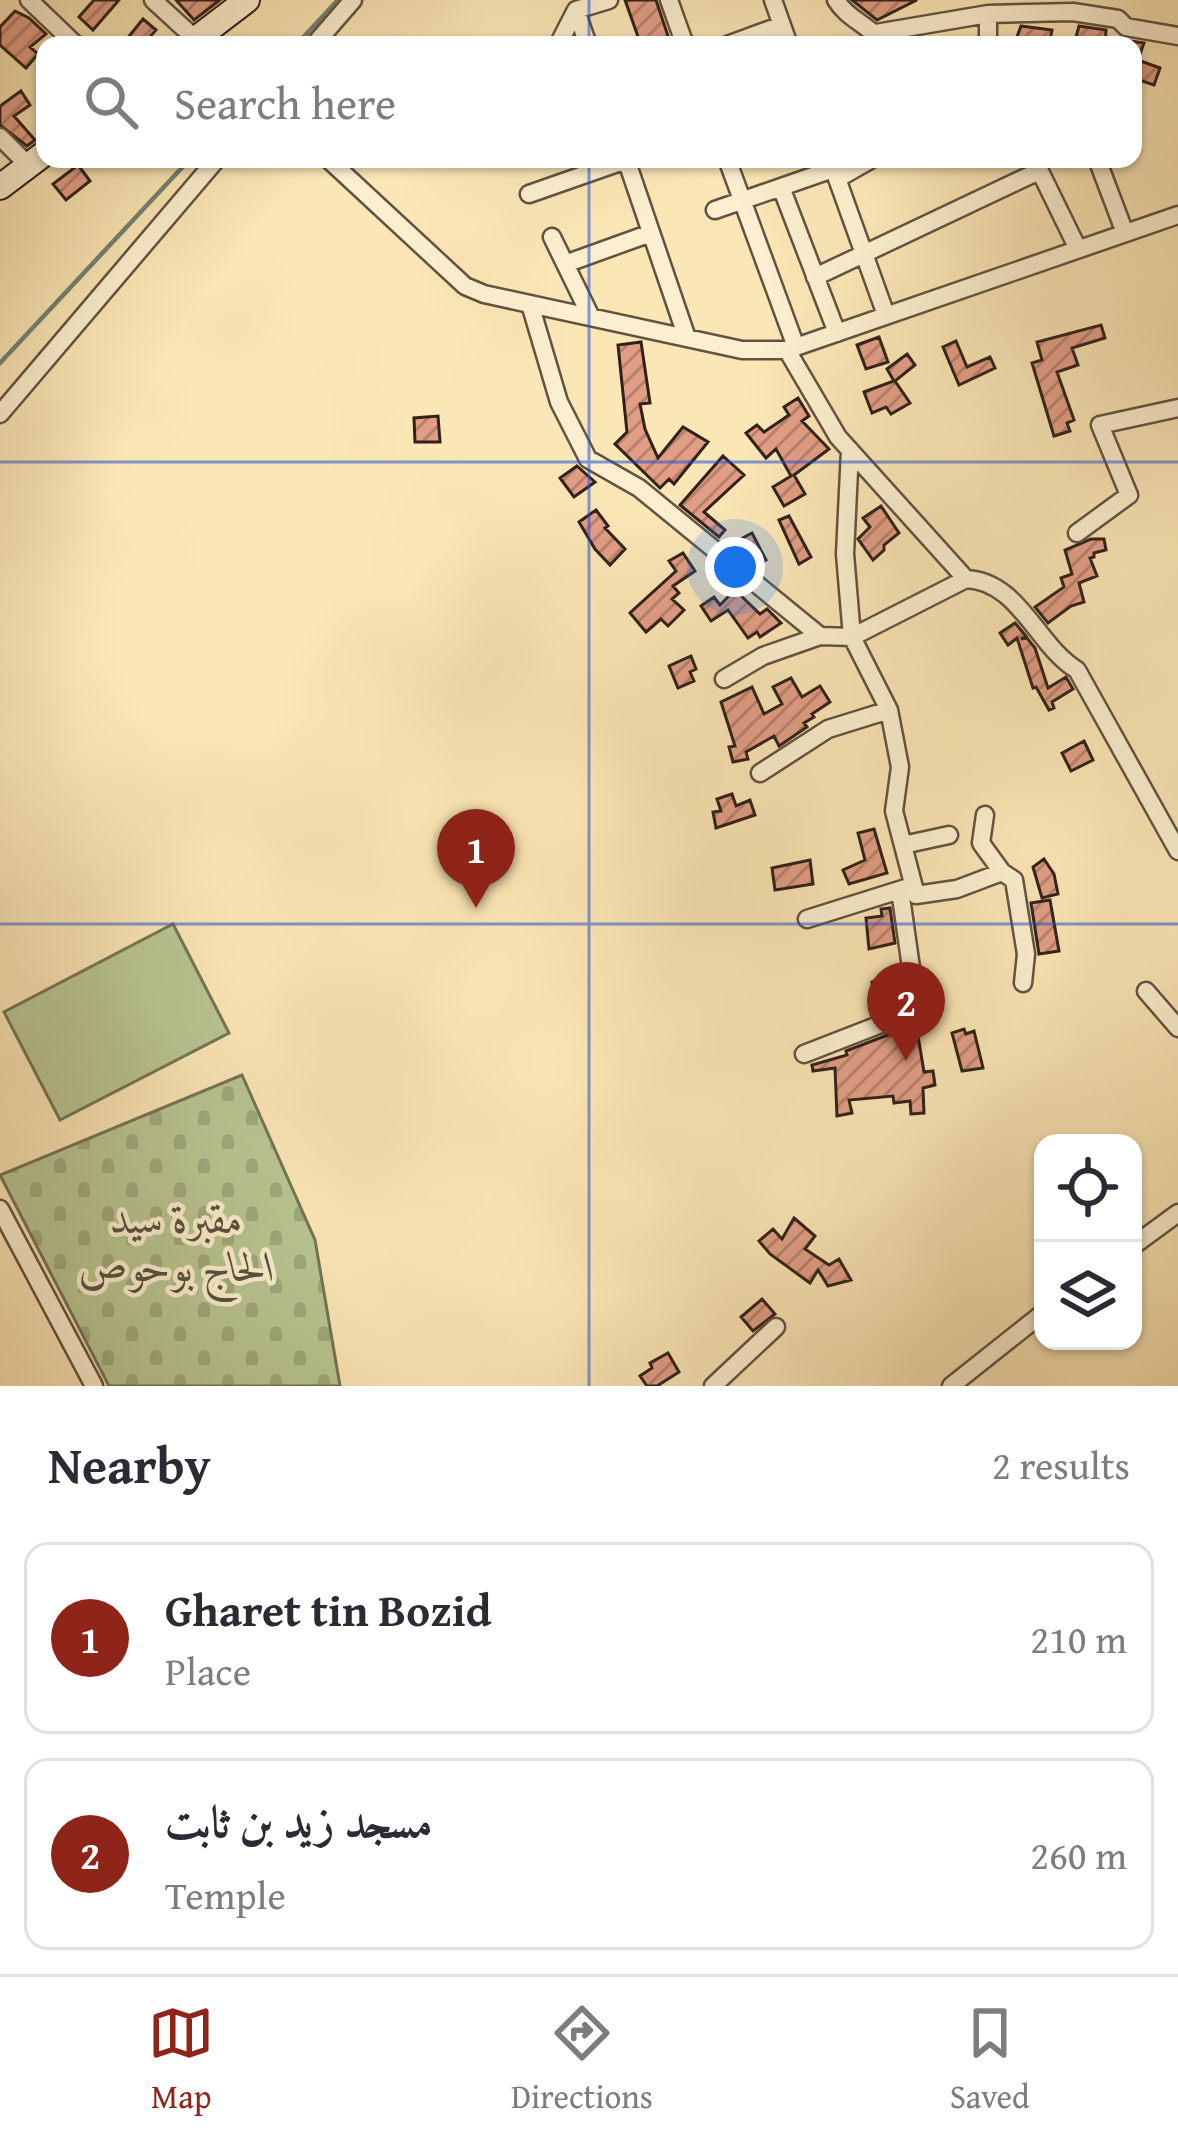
<!DOCTYPE html>
<html lang="en">
<head>
<meta charset="utf-8">
<style>
  body { margin:0; font-family:"Gentium Book Plus",Amiri,serif; background:#f2f2f3; color:#2b2b33 }
  .controls { position:absolute; right:36px; bottom:36px; display:grid; overflow:hidden; border-radius:24px; box-shadow:0 3px 9px #0004 }
  .controls button { width:108px; height:108px; display:grid; place-items:center; padding:0; border:0; border-bottom:3px solid #e1e1e2; background:#fff; color:#2b2b33; font:60px sans-serif }
  .you { position:absolute; left:735px; top:567px; width:42px; height:42px; margin:-30px; border:9px solid #fff; border-radius:50%; background:#1a73e8; box-shadow:0 0 0 18px #1a73e833 }
  .badge { display:grid; place-items:center; width:78px; height:78px; border-radius:50%; background:#8f2418; color:#fff; font-size:39px; font-weight:700 }
  .pin { position:absolute; translate:-50% -99px; filter:drop-shadow(0 3px 6px #0008) }
  .pin::after { content:''; position:absolute; top:63px; width:42px; height:36px; background:inherit; clip-path:polygon(0 0,100% 0,50% 100%) }
  .list { margin:0; padding:0; list-style:none }
  h2 { display:flex; justify-content:space-between; align-items:center; height:156px; margin:0; padding:0 48px; font-size:51px }
  h2 small { font-size:39px; font-weight:400; color:#7c7c81 }
  .list li { display:grid; grid-template-columns:78px 1fr auto; gap:36px; align-items:center; box-sizing:border-box; height:192px; margin:0 24px 24px; padding:0 24px; border:3px solid #e1e1e2; border-radius:24px }
  .list b { display:block; font-size:45px; white-space:nowrap }
  .list p { margin:0; font-size:39px; white-space:nowrap; color:#7c7c81 }
  .list em { font-size:39px; font-style:normal; color:#7c7c81 }
  .icon { flex:none; width:66px; height:66px; fill:none; stroke:currentColor; stroke-width:2; stroke-linecap:round; stroke-linejoin:round }
  .map { position:relative; flex:none; width:1178px; height:1386px; overflow:hidden }
  .search { position:absolute; background:#fff; box-shadow:0 3px 9px #0004; left:36px; right:36px; top:36px; height:132px; display:flex; align-items:center; gap:30px; box-sizing:border-box; padding:0 42px; border-radius:24px; color:#7c7c81; font-size:45px }
  .sheet { height:588px; background:#fff }
  nav { display:flex; justify-content:space-around; align-items:center; box-sizing:border-box; height:168px; border-top:3px solid #e1e1e2; background:#fff; font-size:33px; color:#7c7c81 }
  nav a { display:grid; justify-items:center; gap:6px }
  nav .on { color:#8f2418 }
  .map>svg:first-child { display:block }
  .green { fill:#b8c692; stroke:#747456; stroke-width:3 }
  .cemetery { fill:url(#cemetery-stones); stroke:#747456; stroke-width:3 }
  .lines { fill:none; stroke-linecap:round; stroke-linejoin:round }
  .stream { stroke:#738074; stroke-width:4.5 }
  .building { fill:url(#building-hatch); stroke:#30211a; stroke-width:3 }
  .street-casing { stroke:#635241; stroke-width:21 }
  .secondary-casing { stroke:#30211a; stroke-width:28 }
  .street { stroke:#fcefcf; stroke-width:16 }
  .secondary { stroke:#fcefcf; stroke-width:24 }
  .grid { fill:none; stroke:#1d4ed8; stroke-width:3; stroke-opacity:0.55 }
  .labels { text-anchor:middle; stroke-width:9; stroke-linejoin:round; paint-order:stroke }
  .park-label { font-size:42px; font-style:italic; fill:#59533e; stroke:#fcefcf }
</style>
</head>
<body>
<div class="map">
<svg width="1178" height="1386" viewBox="0 0 1178 1386">
  <defs>
    <pattern id="cemetery-stones" width="16" height="16" patternUnits="userSpaceOnUse" patternTransform="scale(3)"><rect width="16" height="16" fill="#b8c692"/><path d="M2 7V4a2 2 0 0 1 4 0v3zM10 15v-3a2 2 0 0 1 4 0v3z" fill="#9eaa7d"/></pattern>
    <pattern id="building-hatch" width="6" height="6" patternUnits="userSpaceOnUse" patternTransform="scale(3)"><rect width="6" height="6" fill="#e29e85"/><path d="M-1 1l2-2M0 6l6-6M5 7l2-2" fill="none" stroke="#b8806c"/></pattern>
  </defs>
  <rect width="100%" height="100%" fill="#fbe6b5"/>
  <filter id="stains"><feTurbulence type="fractalNoise" baseFrequency=".00167" numOctaves="4"/><feColorMatrix values="0 0 0 0 .2 0 0 0 0 .09 0 0 0 0 .02 0 0 0 .5 -.17"/></filter>
  <radialGradient id="worn" r=".72"><stop offset=".6" stop-color="#630" stop-opacity="0"/><stop offset="1" stop-color="#630" stop-opacity=".3"/></radialGradient>
  <path class="green" d="M173 924 229 1033 60 1120 4 1012Z"/>
  <path class="cemetery" d="M242 1075 315 1240 340 1386H109L0 1175Z"/>
  <g class="lines">
    <path class="stream" d="M296 45 338 0
      M0 363 190 159"/>
  </g>
  <path class="building" d="M94 0H119L93 30 79 17Z
    M176 0H220L194 20Z
    M625 0H656L671 45H641Z
    M852 0H917L877 20Z
    M15 11 29 18 46 34 30 47 38 54 26 68 0 45V27Z
    M143 19 156 30 143 45H122Z
    M1021 26 1052 30 1049 45H1014Z
    M1079 26 1106 30 1105 45H1074Z
    M1130 41 1144 43 1138 60 1160 68 1154 85 1133 78Z
    M21 91 30 105 14 116 35 140 27 146 0 125V106Z
    M78 165 90 181 66 200 53 184Z
    M1101 325 1105 338 1072 348 1078 365 1057 372 1074 420 1067 423 1070 431 1054 436 1032 363 1042 360 1037 342Z
    M879 337 888 362 866 369 857 345Z
    M956 341 967 367 990 357 995 368 959 385 943 347Z
    M641 342 650 403 640 404 645 429 658 458 683 427 708 442 674 484 669 479 660 488 615 444 627 432 618 345Z
    M907 354 915 365 895 381 910 403 891 414 886 407 872 413 864 392 894 381 887 369Z
    M798 398 809 416 802 421 829 449 794 475 805 494 784 506 773 487 791 476 776 449 766 458 746 433 757 425 764 432 789 415 784 407Z
    M438 416 440 442H415L414 418Z
    M723 456 744 475 704 512 725 530 719 537 680 505Z
    M577 466 595 482 574 497 560 478Z
    M881 506 899 533 884 545V550L873 560 858 539 870 527 863 518Z
    M596 510 608 526 605 528 625 549 610 565 595 549 579 522Z
    M789 516 811 557 799 564 779 520Z
    M752 533 766 560 755 566 737 541Z
    M1091 539H1104L1106 550 1094 553V557L1090 558 1097 576 1079 583 1084 602 1071 606 1048 623 1035 607 1064 587 1061 578 1072 574 1065 550Z
    M683 553 695 571 673 586 679 593 672 599 684 610 668 626 661 619 646 632 630 613 676 571 669 561Z
    M735 590 760 614 767 609 781 623 760 637 757 632 748 638 728 610 711 621 701 606 714 597 720 605Z
    M1015 623 1026 636 1021 639 1027 638 1035 648 1048 688 1066 677 1073 689 1052 702 1054 708 1049 710 1036 687 1033 688 1017 638 1008 645 1000 633Z
    M691 656 696 669 690 672 694 681 678 688 669 666Z
    M791 678 802 697 820 686 830 702 812 714 814 717 804 723 807 727 779 746 774 736 746 752 748 759 733 762 729 747 735 746 721 702 752 687 764 714 782 704 773 687Z
    M1084 741 1093 760 1071 771 1062 753Z
    M732 794 736 806 750 800 755 815 716 828 713 812 721 811 717 799Z
    M874 829 887 873 849 884 843 870 865 860 858 833Z
    M1044 859 1054 874 1058 894 1042 898 1033 867Z
    M810 860 813 884 775 890 772 868Z
    M1050 900 1059 951 1039 954 1031 903Z
    M890 908 895 943 869 949 866 918 882 916 881 909Z
    M889 976 896 1000 903 1002 875 1013 872 982Z
    M916 1024 924 1072 933 1071 935 1085 923 1088 924 1113 911 1114 910 1101 894 1103 893 1096 849 1100 852 1113 837 1116 835 1068 813 1071 812 1065 847 1055 846 1051Z
    M964 1029 966 1034 974 1031 983 1068 962 1071 952 1033Z
    M794 1218 815 1236 805 1249 829 1265 839 1259 851 1280 828 1286 818 1270 810 1283 770 1254 759 1241 773 1229 782 1239Z
    M762 1299 775 1314 753 1331 741 1317Z
    M668 1353 679 1372 657 1386H647L640 1376 652 1368 650 1363Z"/>
  <g class="lines">
    <g class="street-casing">
      <path id="street" d="M29 0 76 45
        M153 0 201 44
        M669 0 685 45
        M773 0 789 45
        M836 0C848 20 871 25 883 45
        M576 10 588 45
        M988 14V45
        M876 33 988 14 1073 12 1118 19 1126 27 1178 36
        M314 45 353 0
        M558 45 576 10 609 0
        M727 45 782 25
        M0 137 29 166
        M328 159 465 286 484 294 742 350H787L1178 215
        M626 159 687 338
        M727 159 796 347
        M830 159 886 315
        M1034 159 1078 249
        M1097 159 1125 233
        M837 179 872 159
        M781 187 837 333
        M529 194 629 159
        M715 210 833 169
        M552 237 591 317
        M565 264 651 233
        M815 277 1039 171
        M530 304 559 402 588 459 639 488 820 636 852 637 966 579
        M787 350 838 437 966 579C1019 581 1037 646 1077 670L1178 851
        M0 414 217 159
        M850 450 845 554 852 637 889 710 900 767 894 811 916 895 957 889 1002 872
        M1077 533 1129 495 1100 425 1178 408
        M724 679 763 656 820 636
        M760 773 828 729 889 710
        M985 815 981 843 1002 872 1014 880 1026 954 1023 983
        M903 845 949 835
        M807 919 909 887
        M1146 991 1178 1028
        M804 1054 917 1010 900 890
        M0 1209 94 1386
        M1133 1246 1178 1213
        M713 1386 776 1327
        M951 1386 1043 1313"/>
    </g>
    <g class="secondary-casing">
      <path id="secondary" d="M188 45 247 0
        M0 187 45 153"/>
    </g>
    <use href="#street" class="street"/>
    <use href="#secondary" class="secondary"/>
  </g>
  <path class="grid" d="M589 0V45M589 159V1386M0 462H1178M0 924H1178"/>
  <g class="labels">
    <g class="park-label">
      <text x="177" y="1233">مقبرة سيد<tspan x="177" dy="48">الحاج بوحوص</tspan></text>
    </g>
  </g>
  <rect width="100%" height="100%" filter="url(#stains)"/>
  <rect width="100%" height="100%" fill="url(#worn)"/>
</svg>
<div class="controls">
<button><svg class="icon" aria-label="locate" viewBox="0 0 24 24"><circle cx="12" cy="12" r="6"/><path d="M12 2v4M12 18v4M2 12h4M18 12h4"/></svg></button>
<button><svg class="icon" aria-label="layers" viewBox="0 0 24 24"><path d="M12 4l9 5-9 5-9-5zM3 14l9 5 9-5"/></svg></button>
</div>
<div class="you"></div>
<div class="pin badge" style="left:476px;top:908px">1</div>
<div class="pin badge" style="left:906px;top:1061px">2</div>
<div class="search"><svg class="icon" aria-label="search" viewBox="0 0 24 24"><circle cx="10" cy="10" r="6"/><path d="M15 15l6 6"/></svg>Search here</div>
</div>
<section class="sheet">
<h2>Nearby<small>2 results</small></h2>
<ul class="list">
<li><span class="badge">1</span><div><b>Gharet tin Bozid</b><p>Place</p></div><em>210 m</em></li>
<li><span class="badge">2</span><div><b>مسجد زيد بن ثابت</b><p>Temple</p></div><em>260 m</em></li>
</ul>
</section>
<nav>
<a class="on"><svg class="icon" aria-label="map" viewBox="0 0 24 24"><path d="M3 6l6-2 6 2 6-2v14l-6 2-6-2-6 2zM9 4v14M15 6v14"/></svg>Map</a>
<a><svg class="icon" aria-label="directions" viewBox="0 0 24 24"><path d="M12 3l9 9-9 9-9-9zM9 14v-3h6M13 9l2 2-2 2"/></svg>Directions</a>
<a><svg class="icon" aria-label="saved" viewBox="0 0 24 24"><path d="M7 4h10v16l-5-4-5 4z"/></svg>Saved</a>
</nav>
</body>
</html>
